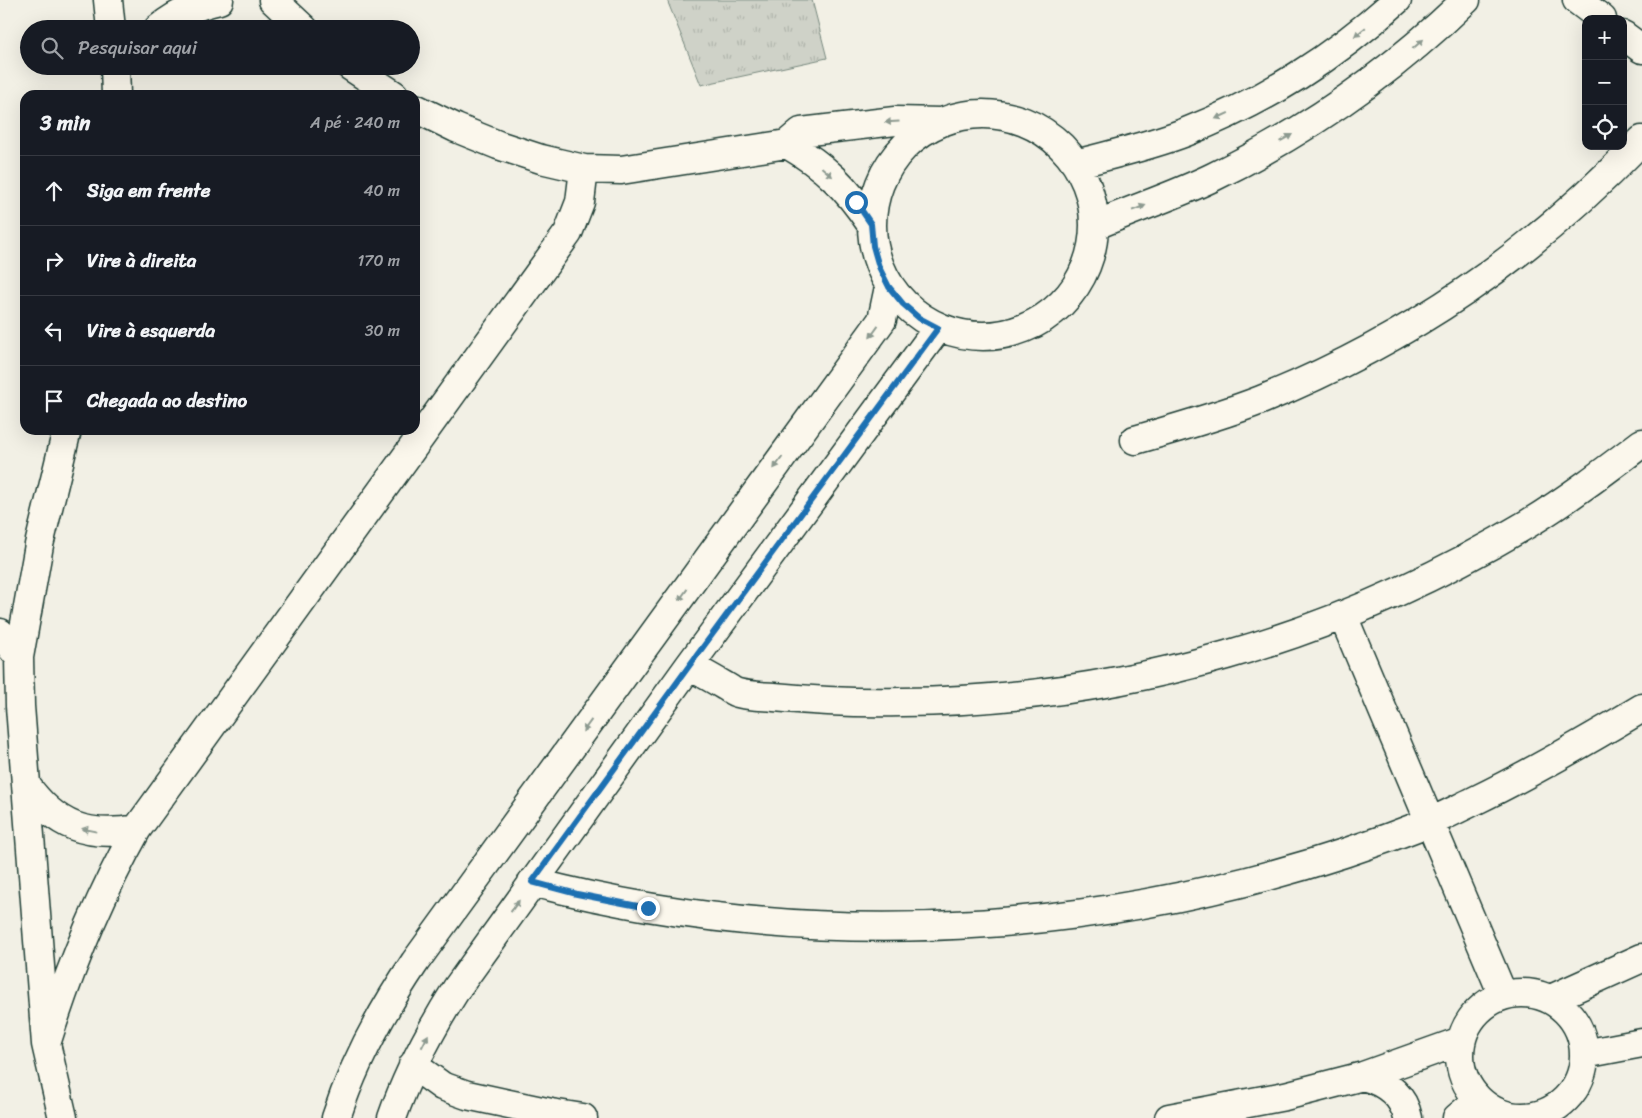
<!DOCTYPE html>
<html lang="pt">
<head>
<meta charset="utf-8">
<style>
  body { margin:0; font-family:Sriracha,sans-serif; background:#242831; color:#f1f3f6 }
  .controls { position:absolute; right:15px; top:15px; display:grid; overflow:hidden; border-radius:10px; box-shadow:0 5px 20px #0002 }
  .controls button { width:45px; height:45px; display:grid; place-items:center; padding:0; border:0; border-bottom:1px solid #363941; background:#171b24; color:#f1f3f6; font:25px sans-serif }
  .stop { position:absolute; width:15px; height:15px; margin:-11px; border:4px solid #1f6fb2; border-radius:50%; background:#fff }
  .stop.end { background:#1f6fb2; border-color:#fff; box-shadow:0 1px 5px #0008 }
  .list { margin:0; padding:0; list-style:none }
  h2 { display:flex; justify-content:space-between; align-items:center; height:65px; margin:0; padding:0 20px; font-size:21px }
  h2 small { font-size:16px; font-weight:400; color:#9ea1a6 }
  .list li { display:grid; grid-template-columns:32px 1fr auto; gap:15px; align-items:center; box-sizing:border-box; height:70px; padding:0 20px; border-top:1px solid #363941 }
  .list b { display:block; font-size:19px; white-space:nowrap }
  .list em { font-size:16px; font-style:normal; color:#9ea1a6 }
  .icon { flex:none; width:28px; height:28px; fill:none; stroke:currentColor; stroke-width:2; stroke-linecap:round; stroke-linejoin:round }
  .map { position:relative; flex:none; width:1642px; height:1118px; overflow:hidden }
  .search { position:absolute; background:#171b24; box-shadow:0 5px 20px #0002; left:20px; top:20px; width:400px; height:55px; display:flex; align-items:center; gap:12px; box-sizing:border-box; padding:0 18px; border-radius:28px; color:#9ea1a6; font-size:19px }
  .panel { position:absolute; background:#171b24; box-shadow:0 5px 20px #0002; left:20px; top:90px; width:400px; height:345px; border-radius:15px }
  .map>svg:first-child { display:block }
  .park { fill:url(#park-tufts); stroke:#77887e }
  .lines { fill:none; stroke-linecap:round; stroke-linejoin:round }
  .minor-casing { stroke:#1f3d34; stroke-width:31 }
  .minor { stroke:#fbf7ec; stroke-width:28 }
  .oneway { fill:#8d9a90 }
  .route { stroke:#1f6fb2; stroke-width:6 }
</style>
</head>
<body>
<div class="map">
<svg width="1642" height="1118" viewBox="0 0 1642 1118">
  <defs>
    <pattern id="park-tufts" width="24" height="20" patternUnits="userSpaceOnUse" patternTransform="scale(1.25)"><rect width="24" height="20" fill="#cfd2c8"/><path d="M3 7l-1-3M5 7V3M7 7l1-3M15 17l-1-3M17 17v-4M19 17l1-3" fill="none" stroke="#b1b5ac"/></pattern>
  </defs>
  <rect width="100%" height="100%" fill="#f2f0e5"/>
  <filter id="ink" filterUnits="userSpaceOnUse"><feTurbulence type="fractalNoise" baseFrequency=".02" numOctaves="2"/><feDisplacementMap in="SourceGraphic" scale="10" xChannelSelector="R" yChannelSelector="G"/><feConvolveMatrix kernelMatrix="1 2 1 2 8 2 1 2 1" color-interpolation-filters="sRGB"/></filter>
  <g filter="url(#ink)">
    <path class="park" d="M667 0H812L827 58 701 85Z"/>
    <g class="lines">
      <g class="minor-casing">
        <path id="minor" d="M108 0 111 29
          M273 0 304 29
          M1577 0 1602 19
          M158 29C176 14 196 5 219 0
          M1623 35 1642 49
          M115 66 116 95
          M350 66 394 95
          M415 108 456 128 498 145 541 159 584 169 621 170 787 144 801 132 895 121 941 122
          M872 225a111 111 0 1 1 222 0a111 111 0 1 1-222 0Z
          M787 144C826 167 846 187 871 224
          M1076 164C1113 154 1150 146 1186 132 1267 100 1333 58 1397 0
          M1094 226C1133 209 1174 196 1213 177 1306 132 1392 72 1466 0
          M1135 440C1177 428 1220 416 1261 400 1410 339 1530 257 1642 140
          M1343 616 1503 995
          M0 633 19 657
          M689 666C701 672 713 679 725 686 729 688 733 692 738 693 749 696 762 696 774 697 816 701 859 703 901 702 1125 700 1337 638 1529 523 1568 499 1605 471 1642 443
          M26 785C56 827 88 838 137 829
          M532 882C827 959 1144 935 1427 823 1443 817 1459 808 1474 801 1532 773 1587 741 1642 708
          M1460 1055a62 62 0 1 1 124 0a62 62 0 1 1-124 0Z
          M1551 999 1642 958
          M46 1044C70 967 98 899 137 829L568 233 580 202 584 169
          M1584 1054 1642 1043
          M413 1065 442 1086 467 1095 551 1113 583 1118
          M1363 1076C1385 1082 1403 1094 1408 1118
          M63 1118 46 1044 20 706 19 657 39 545 67 430
          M336 1118C354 1062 382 1011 415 962L882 320 889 287
          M392 1118C408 1072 431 1029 457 988L689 666 938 328
          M1169 1118 1285 1096 1363 1076 1461 1041
          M1457 1118 1478 1100"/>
      </g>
      <use href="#minor" class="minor"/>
    </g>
    <defs><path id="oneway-solid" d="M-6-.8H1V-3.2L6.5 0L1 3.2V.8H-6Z" transform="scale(1.25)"/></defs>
    <g class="oneway">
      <use href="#oneway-solid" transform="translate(1360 32) rotate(141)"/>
      <use href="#oneway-solid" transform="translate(1418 44) rotate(-41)"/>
      <use href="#oneway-solid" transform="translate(1222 116) rotate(156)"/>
      <use href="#oneway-solid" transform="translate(892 122) rotate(176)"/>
      <use href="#oneway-solid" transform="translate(1286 138) rotate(-30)"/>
      <use href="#oneway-solid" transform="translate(827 172) rotate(41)"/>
      <use href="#oneway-solid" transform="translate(1139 208) rotate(-21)"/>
      <use href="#oneway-solid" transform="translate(874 332) rotate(126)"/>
      <use href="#oneway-solid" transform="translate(778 463) rotate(126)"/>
      <use href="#oneway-solid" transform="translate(683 595) rotate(126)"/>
      <use href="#oneway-solid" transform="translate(587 726) rotate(126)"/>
      <use href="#oneway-solid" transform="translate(89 830) rotate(-168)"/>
      <use href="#oneway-solid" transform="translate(515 906) rotate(-54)"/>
      <use href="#oneway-solid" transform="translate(425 1041) rotate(-63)"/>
    </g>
  </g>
  <g class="lines" filter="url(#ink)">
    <path class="route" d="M648 908 577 894 532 882 689 666 938 328 919 318 903 304 889 287 879 267 873 246 871 224 856 202"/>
  </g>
</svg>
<div class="controls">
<button>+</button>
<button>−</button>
<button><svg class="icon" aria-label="locate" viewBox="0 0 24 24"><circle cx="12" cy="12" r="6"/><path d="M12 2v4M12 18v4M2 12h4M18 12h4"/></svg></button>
</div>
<div class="stop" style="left:856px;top:202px"></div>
<div class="stop end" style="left:648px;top:908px"></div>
<div class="search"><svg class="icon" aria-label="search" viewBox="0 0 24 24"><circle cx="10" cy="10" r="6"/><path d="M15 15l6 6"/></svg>Pesquisar aqui</div>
<section class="panel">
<h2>3 min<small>A pé · 240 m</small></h2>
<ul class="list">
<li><svg class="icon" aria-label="ahead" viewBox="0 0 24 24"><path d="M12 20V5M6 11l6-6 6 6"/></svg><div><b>Siga em frente</b></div><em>40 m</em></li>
<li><svg class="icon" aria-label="right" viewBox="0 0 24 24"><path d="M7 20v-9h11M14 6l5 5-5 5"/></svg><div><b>Vire à direita</b></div><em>170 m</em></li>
<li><svg class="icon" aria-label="left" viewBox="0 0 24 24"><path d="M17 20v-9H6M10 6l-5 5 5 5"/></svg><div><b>Vire à esquerda</b></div><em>30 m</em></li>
<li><svg class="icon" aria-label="arrive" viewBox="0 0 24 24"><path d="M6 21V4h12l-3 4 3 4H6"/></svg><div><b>Chegada ao destino</b></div></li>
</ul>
</section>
</div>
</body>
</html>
